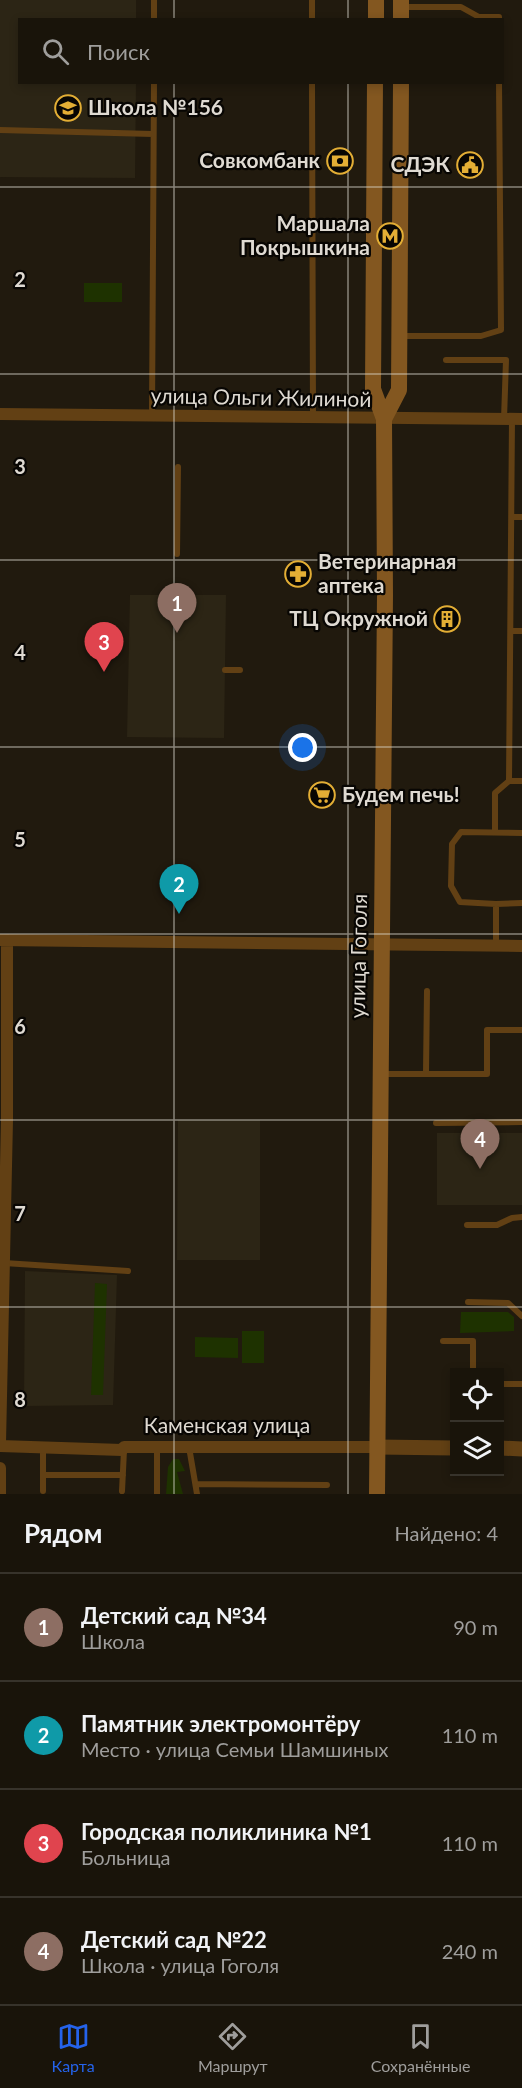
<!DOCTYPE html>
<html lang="ru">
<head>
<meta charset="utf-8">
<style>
  body { margin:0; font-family:Lato,sans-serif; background:#262118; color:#f1f3f6 }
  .controls { position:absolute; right:18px; bottom:18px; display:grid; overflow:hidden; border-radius:0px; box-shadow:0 3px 9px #0003 }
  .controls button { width:54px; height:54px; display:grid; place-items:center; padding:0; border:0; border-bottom:2px solid #37332b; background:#19140a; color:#f1f3f6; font:30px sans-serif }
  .you { position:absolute; left:303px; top:748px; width:21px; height:21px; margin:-15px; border:4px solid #fff; border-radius:50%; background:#1a73e8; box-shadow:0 0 0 9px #1a73e833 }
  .badge { display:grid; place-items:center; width:39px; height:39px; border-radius:50%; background:#2563eb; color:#fff; font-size:20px; font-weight:700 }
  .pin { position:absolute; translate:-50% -50px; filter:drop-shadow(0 2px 3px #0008) }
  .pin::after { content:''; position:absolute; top:32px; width:21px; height:18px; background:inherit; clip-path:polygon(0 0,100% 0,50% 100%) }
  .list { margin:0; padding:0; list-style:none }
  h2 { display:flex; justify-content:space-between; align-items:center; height:78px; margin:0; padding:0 24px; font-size:26px }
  h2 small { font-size:20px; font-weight:400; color:#9f9e9c }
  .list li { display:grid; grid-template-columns:39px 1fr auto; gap:18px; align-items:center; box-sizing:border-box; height:108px; padding:0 24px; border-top:2px solid #37332b }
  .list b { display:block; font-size:22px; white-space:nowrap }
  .list p { margin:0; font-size:20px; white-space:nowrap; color:#9f9e9c }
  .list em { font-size:20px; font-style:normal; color:#9f9e9c }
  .icon { flex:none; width:33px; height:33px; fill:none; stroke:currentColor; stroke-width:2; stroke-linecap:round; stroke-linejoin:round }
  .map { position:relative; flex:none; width:522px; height:1494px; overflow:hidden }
  .search { position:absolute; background:#19140a; box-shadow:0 3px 9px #0003; left:18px; right:18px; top:18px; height:66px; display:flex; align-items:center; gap:15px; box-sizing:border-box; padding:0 21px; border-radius:0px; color:#9f9e9c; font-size:22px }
  .sheet { height:510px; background:#19140a }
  nav { display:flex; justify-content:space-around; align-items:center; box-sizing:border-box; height:84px; border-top:2px solid #37332b; background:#19140a; font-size:16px; color:#9f9e9c }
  nav a { display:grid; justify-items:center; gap:3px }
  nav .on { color:#2563eb }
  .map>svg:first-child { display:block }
  .education { fill:#2c2515 }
  .green { fill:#1e3200 }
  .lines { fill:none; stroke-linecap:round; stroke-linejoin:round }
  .service { stroke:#624014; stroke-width:6 }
  .minor { stroke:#624014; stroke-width:12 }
  .tertiary { stroke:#624014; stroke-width:15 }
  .secondary { stroke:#835720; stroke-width:16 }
  .grid { fill:none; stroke:#dfdad2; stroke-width:1.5; stroke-opacity:0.55 }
  .labels { text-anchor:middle; stroke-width:4.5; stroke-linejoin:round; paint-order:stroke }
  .poi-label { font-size:21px; font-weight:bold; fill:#dfdad2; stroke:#080603; text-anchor:end }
  .street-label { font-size:21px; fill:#dfdad2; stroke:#080603 }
  .grid-label { font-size:20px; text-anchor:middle; font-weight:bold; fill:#dfdad2; stroke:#080603; stroke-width:4.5; stroke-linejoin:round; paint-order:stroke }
</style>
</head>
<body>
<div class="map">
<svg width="522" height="1494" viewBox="0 0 522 1494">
  <rect width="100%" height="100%" fill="#211a0e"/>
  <path class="education" d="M0 0H136V19L20 20V82L136 83 135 178 0 177Z
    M130 595H226L224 738 127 737Z
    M178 1120H260V1260H177Z
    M437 1133H522V1205H437Z
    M25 1271 117 1275 113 1405 24 1406Z"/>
  <path class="green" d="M84 283H122V302H84Z
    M95 1283 107 1284 103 1395H91Z
    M461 1312H508L514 1317V1331L460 1333Z
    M242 1331H264V1363H242Z
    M195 1337 238 1338V1358L195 1357Z
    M173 1459H179L185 1471 177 1472 183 1494H166L168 1467Z"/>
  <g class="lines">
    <path class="service" d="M154 0V20
      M312 0V20
      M401 7H461L479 17H499V20
      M312 82 313 417
      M0 130 153 134
      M402 336H481L501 330 499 82
      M446 360H506L504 419
      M152 415 154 82
      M512 517H522
      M177 554 178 467
      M511 631H522
      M225 670H240
      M509 781H522
      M495 832V793L509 781 512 419
      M496 904 522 903
      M496 945V904L460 902 451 886 452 844 461 832 522 833
      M426 1073 427 991
      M383 1074H487V1030H522
      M436 1123 522 1122
      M467 1225H497L512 1218 522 1217
      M4 1263 128 1271
      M468 1302 508 1303 522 1316
      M443 1341H473V1372
      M500 1384H522
      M189 1447 197 1494
      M43 1475H123
      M196 1484 327 1485
      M43 1491V1448
      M122 1491 124 1450
      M157 1494V1447"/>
    <path class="minor" d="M0 414 522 419
      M0 940 522 946
      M0 1443 7 1120V940
      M0 1446 122 1450 124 1447H377
      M0 1468V1494"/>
    <path class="tertiary" d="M377 1447 454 1448
      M500 1448 522 1449"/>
    <path class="secondary" d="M401 0V20
      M376 20V0
      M375 82 373 389 384 419 385 595 377 1494
      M384 419 399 390 401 82"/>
  </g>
  <path class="grid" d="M174 0V20M348 0V20M174 82V1494M348 82V1494M0 187H522M0 374H522M0 560H522M0 747H522M0 934H522M0 1120H522M0 1307H522"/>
  <defs>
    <g id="school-ring" transform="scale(1.35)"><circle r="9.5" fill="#080603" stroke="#e3ae35" stroke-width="1.5"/><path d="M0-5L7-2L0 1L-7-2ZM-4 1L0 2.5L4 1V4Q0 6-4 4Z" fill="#e3ae35"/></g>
    <g id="bank-ring" transform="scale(1.35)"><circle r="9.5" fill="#080603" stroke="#e3ae35" stroke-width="1.5"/><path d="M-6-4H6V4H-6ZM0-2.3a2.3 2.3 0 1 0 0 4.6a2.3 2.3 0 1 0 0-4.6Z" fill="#e3ae35"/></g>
    <g id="civic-ring" transform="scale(1.35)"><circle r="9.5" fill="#080603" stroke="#e3ae35" stroke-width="1.5"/><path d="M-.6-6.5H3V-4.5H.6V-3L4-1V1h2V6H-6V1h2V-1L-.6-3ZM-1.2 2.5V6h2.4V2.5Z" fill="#e3ae35"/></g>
    <g id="metro-ring" transform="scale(1.35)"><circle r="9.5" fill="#080603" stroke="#e3ae35" stroke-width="1.5"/><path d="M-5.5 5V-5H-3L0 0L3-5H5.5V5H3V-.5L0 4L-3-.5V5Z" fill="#e3ae35"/></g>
    <g id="pharmacy-ring" transform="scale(1.35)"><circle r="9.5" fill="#080603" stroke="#e3ae35" stroke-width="1.5"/><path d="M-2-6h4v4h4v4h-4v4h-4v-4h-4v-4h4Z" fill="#e3ae35"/></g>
    <g id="building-ring" transform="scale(1.35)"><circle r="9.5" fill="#080603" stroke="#e3ae35" stroke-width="1.5"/><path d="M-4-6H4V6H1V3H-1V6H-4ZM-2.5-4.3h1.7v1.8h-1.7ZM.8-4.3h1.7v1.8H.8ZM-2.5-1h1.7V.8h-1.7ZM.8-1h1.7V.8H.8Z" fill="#e3ae35"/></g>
    <g id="supermarket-ring" transform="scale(1.35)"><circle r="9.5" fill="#080603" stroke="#e3ae35" stroke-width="1.5"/><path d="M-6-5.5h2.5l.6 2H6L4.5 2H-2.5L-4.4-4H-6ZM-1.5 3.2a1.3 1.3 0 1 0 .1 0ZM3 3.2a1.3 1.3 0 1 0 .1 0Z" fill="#e3ae35"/></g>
  </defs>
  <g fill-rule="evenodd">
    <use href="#school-ring" x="68" y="108"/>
    <use href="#bank-ring" x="340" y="161"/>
    <use href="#civic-ring" x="470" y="165"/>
    <use href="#metro-ring" x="390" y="236"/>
    <use href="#pharmacy-ring" x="298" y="574"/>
    <use href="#building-ring" x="447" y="619"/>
    <use href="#supermarket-ring" x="322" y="795"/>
  </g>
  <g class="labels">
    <g class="poi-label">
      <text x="88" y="115" text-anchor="start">Школа №156</text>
      <text x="320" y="168">Совкомбанк</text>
      <text x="450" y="172">СДЭК</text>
      <text x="370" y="231">Маршала<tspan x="370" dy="24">Покрышкина</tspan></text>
      <text x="318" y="569" text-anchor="start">Ветеринарная<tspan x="318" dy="24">аптека</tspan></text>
      <text x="428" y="626">ТЦ Окружной</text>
      <text x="342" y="802" text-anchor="start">Будем печь!</text>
    </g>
    <g class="street-label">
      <text transform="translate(261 398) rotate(1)" y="7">улица Ольги Жилиной</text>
      <text transform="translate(359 956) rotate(-89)" y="7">улица Гоголя</text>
      <text x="227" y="1433">Каменская улица</text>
    </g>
  </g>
  <g class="grid-label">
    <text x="20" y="287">2</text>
    <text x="20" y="474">3</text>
    <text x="20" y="660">4</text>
    <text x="20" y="847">5</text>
    <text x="20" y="1034">6</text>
    <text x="20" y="1221">7</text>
    <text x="20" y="1407">8</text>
  </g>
</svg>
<div class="controls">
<button><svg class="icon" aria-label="locate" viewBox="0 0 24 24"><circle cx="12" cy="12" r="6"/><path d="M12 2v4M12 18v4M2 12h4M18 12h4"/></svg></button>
<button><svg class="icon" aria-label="layers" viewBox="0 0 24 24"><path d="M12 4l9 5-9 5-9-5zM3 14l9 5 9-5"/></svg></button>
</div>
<div class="you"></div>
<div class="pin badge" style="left:177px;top:633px;background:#8d6e63">1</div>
<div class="pin badge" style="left:179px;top:914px;background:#0f9aa8">2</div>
<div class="pin badge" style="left:104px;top:672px;background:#e0444e">3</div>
<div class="pin badge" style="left:480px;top:1169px;background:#8d6e63">4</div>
<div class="search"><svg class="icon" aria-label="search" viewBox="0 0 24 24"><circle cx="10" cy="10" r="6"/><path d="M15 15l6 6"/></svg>Поиск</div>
</div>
<section class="sheet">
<h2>Рядом<small>Найдено: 4</small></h2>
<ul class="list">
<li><span class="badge" style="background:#8d6e63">1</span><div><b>Детский сад №34</b><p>Школа</p></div><em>90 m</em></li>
<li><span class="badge" style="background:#0f9aa8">2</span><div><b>Памятник электромонтёру</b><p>Место · улица Семьи Шамшиных</p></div><em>110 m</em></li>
<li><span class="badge" style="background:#e0444e">3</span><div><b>Городская поликлиника №1</b><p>Больница</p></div><em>110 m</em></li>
<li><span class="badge" style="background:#8d6e63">4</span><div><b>Детский сад №22</b><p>Школа · улица Гоголя</p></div><em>240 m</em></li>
</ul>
</section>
<nav>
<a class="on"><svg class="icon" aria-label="map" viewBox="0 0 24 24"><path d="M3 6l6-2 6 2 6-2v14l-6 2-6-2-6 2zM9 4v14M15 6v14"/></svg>Карта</a>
<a><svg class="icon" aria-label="directions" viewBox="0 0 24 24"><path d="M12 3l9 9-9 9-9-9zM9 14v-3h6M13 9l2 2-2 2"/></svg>Маршрут</a>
<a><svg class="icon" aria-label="saved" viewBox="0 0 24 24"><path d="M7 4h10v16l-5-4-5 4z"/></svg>Сохранённые</a>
</nav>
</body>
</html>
